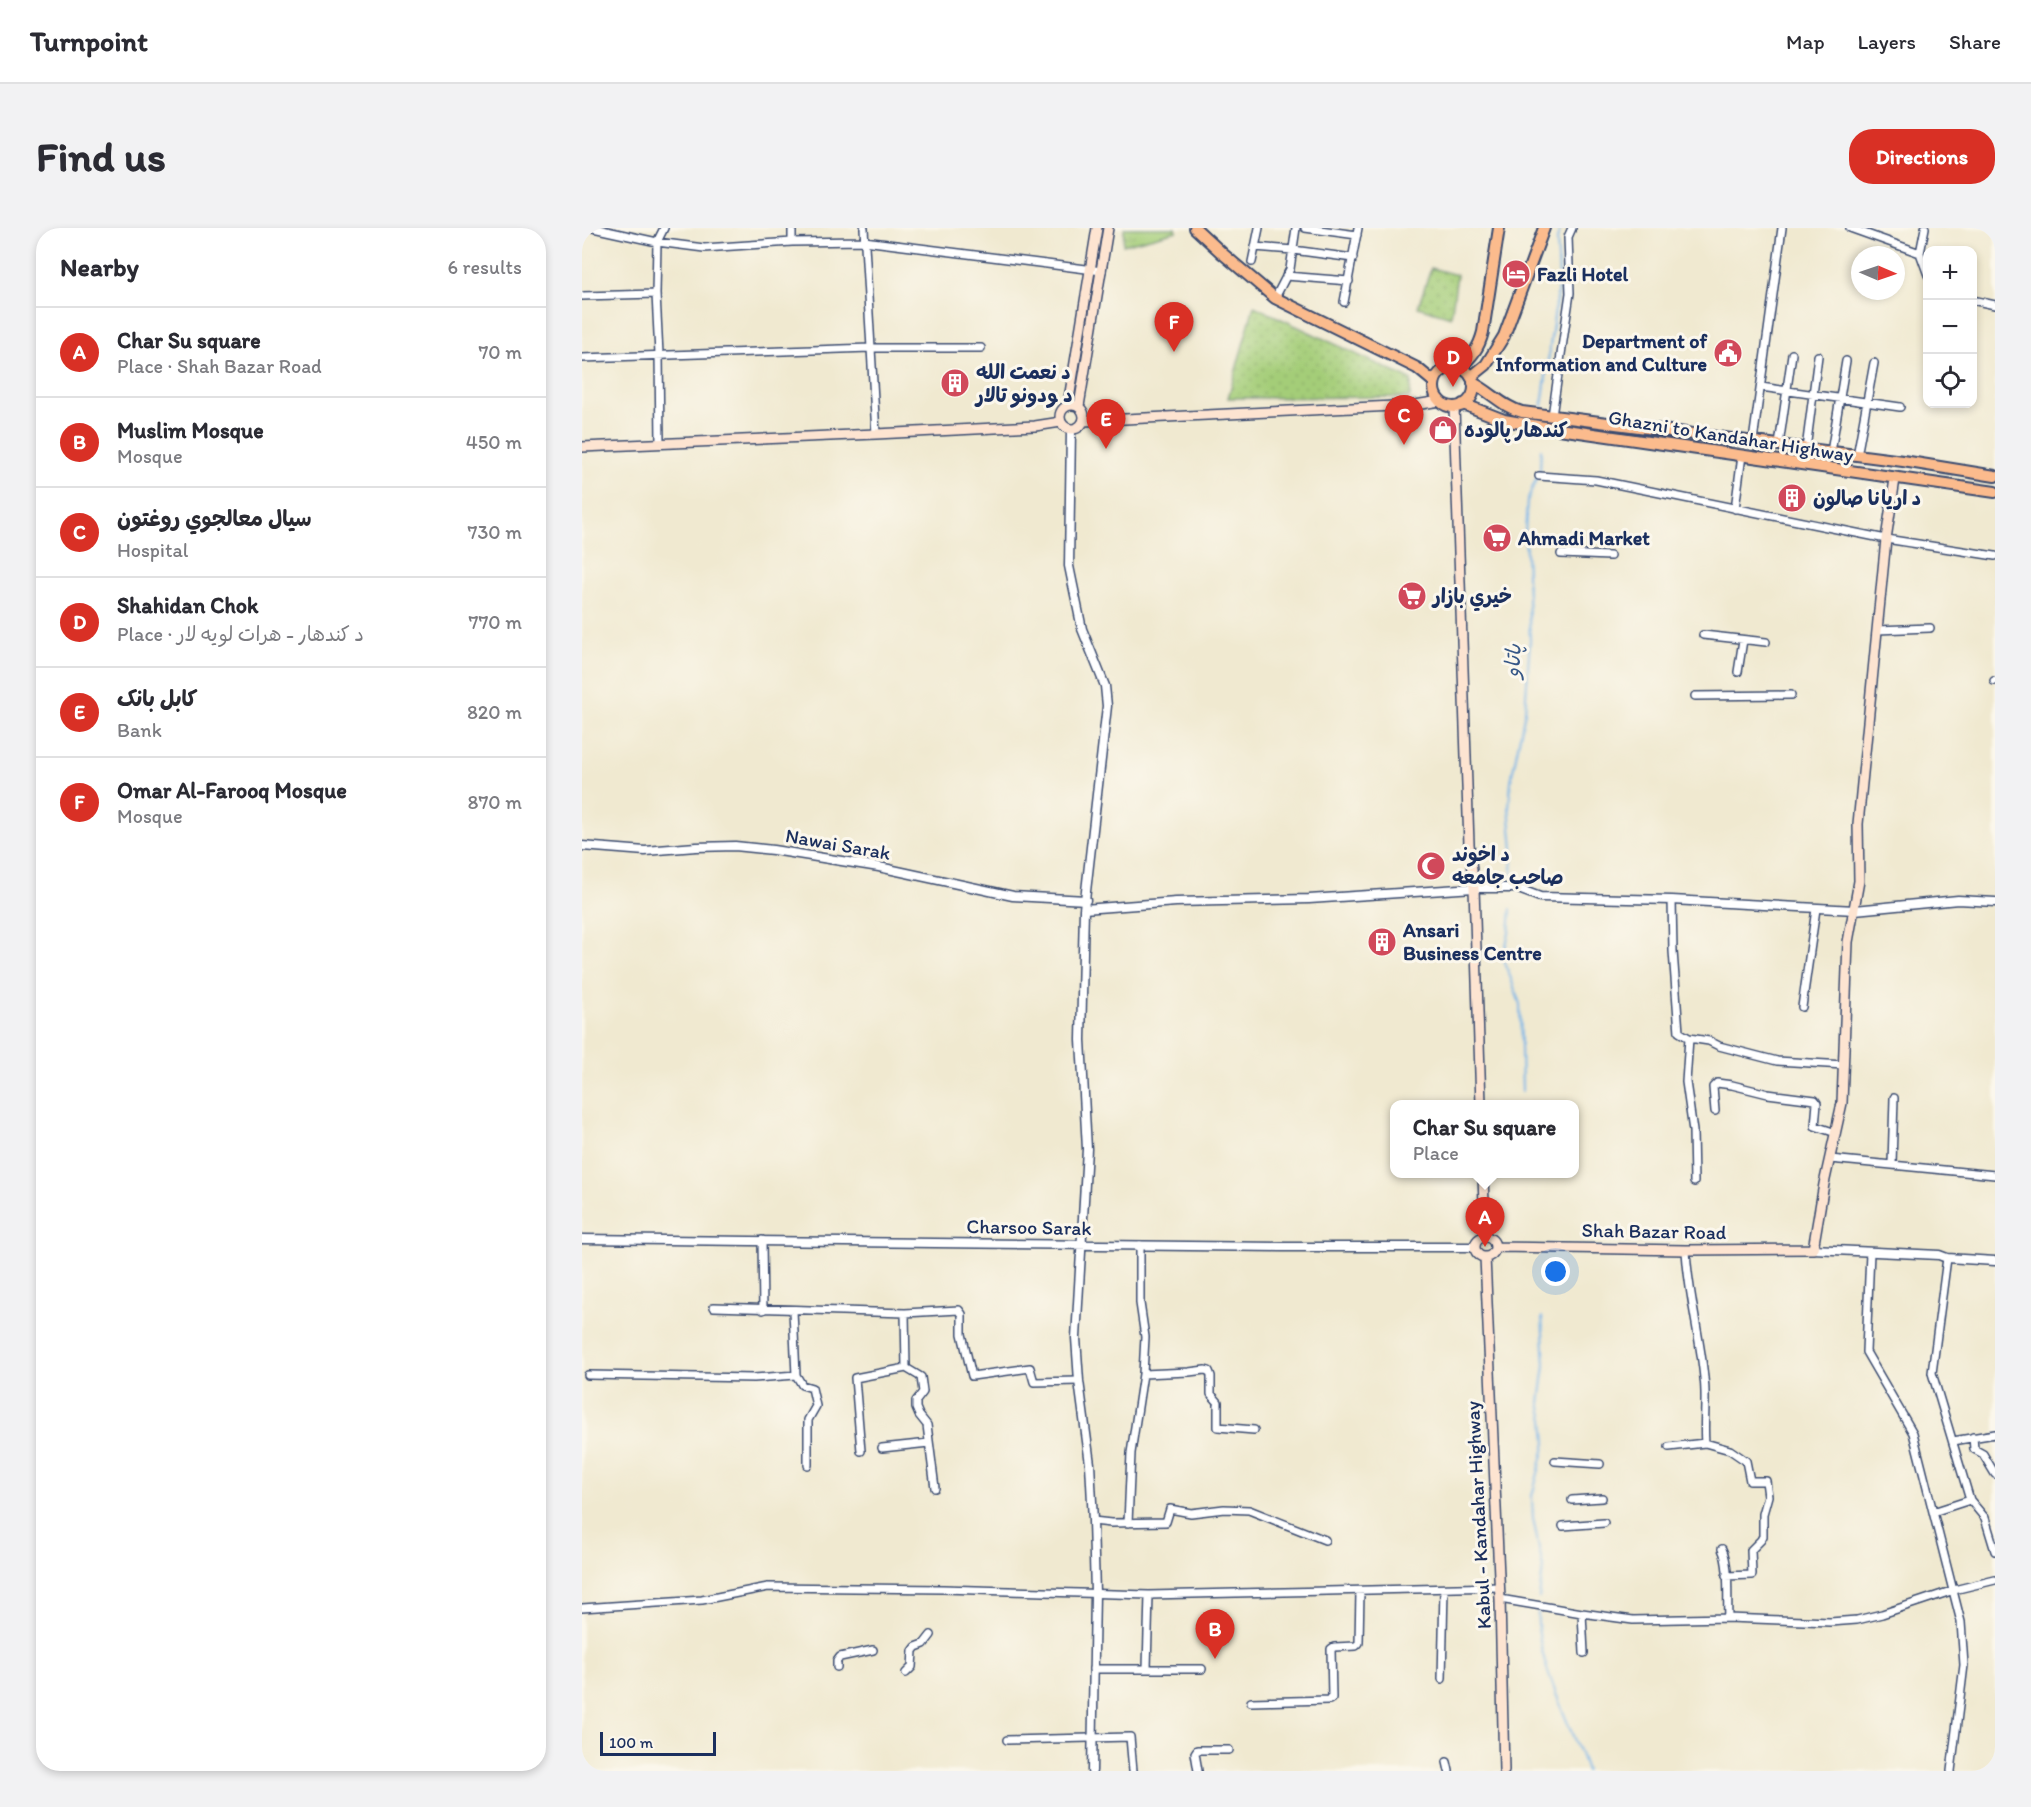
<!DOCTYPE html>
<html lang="en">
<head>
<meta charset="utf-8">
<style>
  body { margin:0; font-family:Itim,"Playpen Sans Arabic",sans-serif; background:#f2f2f3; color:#2b2b33 }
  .controls { position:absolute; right:18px; top:18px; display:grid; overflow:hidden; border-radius:12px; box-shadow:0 3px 9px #0003 }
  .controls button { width:54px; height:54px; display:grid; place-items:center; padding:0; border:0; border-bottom:2px solid #e1e1e2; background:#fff; color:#2b2b33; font:30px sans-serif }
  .compass { position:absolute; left:1269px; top:18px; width:54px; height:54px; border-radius:50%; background:#fff; box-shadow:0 3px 9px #0003; rotate:92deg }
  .scale { position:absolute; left:18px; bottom:15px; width:116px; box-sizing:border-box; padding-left:6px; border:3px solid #1b2f5e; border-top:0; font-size:16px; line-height:21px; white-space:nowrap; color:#1b2f5e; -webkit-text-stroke:4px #fbf7ec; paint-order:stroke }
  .you { position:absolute; left:974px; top:1044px; width:21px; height:21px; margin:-15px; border:4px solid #fff; border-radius:50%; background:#1a73e8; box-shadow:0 0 0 9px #1a73e833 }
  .badge { display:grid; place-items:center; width:39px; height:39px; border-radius:50%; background:#d93025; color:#fff; font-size:20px; font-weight:700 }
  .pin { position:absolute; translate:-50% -50px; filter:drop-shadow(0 2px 3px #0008) }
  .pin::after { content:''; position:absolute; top:32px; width:21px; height:18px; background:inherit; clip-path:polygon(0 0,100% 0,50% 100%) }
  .popup { position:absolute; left:808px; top:872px; width:189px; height:78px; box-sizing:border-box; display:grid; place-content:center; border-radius:12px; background:#fff; filter:drop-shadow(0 2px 4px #0005); font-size:20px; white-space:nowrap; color:#7c7c81 }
  .popup b { font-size:22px; color:#2b2b33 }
  .popup::after { content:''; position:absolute; left:50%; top:100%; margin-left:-12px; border:12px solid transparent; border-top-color:#fff }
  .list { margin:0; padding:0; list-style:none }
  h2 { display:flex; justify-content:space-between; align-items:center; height:78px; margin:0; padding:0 24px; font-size:26px }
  h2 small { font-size:20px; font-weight:400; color:#7c7c81 }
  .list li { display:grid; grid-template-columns:39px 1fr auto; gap:18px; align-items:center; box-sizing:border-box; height:90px; padding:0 24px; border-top:2px solid #e1e1e2 }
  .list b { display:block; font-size:22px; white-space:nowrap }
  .list p { margin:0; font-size:20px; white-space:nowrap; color:#7c7c81 }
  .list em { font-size:20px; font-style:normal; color:#7c7c81 }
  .icon { flex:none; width:33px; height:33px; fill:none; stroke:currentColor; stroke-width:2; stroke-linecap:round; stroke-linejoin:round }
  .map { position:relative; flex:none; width:1413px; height:1543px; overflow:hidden; border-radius:24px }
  header { display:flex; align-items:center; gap:36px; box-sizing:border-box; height:84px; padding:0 30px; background:#fff; border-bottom:2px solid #e1e1e2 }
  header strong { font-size:28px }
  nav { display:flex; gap:33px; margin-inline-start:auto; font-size:21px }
  .intro { display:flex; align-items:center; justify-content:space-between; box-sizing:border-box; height:144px; padding:0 36px }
  h1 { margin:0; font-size:42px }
  .button { padding:15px 27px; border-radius:24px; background:#d93025; color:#fff; font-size:21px; font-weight:700 }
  main { display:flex; gap:36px; padding:0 36px }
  aside { flex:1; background:#fff; border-radius:24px; box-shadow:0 3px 9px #0003 }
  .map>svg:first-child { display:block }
  .grass { fill:url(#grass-dots); stroke:#607e6b; stroke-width:1.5 }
  .park { fill:url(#park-tufts); stroke:#607e6b; stroke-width:1.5 }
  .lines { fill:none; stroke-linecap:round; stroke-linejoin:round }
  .stream { stroke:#75b3e8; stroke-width:2 }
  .minor-casing { stroke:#3b4b6f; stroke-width:10 }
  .tertiary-casing { stroke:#3b4b6f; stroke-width:11 }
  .secondary-casing { stroke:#3b4b6f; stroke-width:12 }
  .primary-casing { stroke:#3b4b6f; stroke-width:14 }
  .trunk-casing { stroke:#3b4b6f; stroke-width:14 }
  .minor { stroke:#fff; stroke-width:7 }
  .tertiary { stroke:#fff; stroke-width:8 }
  .secondary { stroke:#fde4d1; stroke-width:9 }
  .primary { stroke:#fbbb8d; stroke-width:10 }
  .trunk { stroke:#fbbb8d; stroke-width:10 }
  .labels { text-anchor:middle; stroke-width:6; stroke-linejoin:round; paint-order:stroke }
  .poi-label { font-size:20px; font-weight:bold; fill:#1b2f5e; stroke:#fbf7ec; text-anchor:start }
  .street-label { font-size:20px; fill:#1b2f5e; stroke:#fbf7ec }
  .water-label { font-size:21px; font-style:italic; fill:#365787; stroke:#fbf7ec }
</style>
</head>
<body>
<header>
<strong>Turnpoint</strong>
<nav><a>Map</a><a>Layers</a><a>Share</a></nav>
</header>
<div class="intro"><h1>Find us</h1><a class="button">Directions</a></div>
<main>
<aside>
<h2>Nearby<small>6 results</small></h2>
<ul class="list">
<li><span class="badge">A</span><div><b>Char Su square</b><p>Place · Shah Bazar Road</p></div><em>70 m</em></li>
<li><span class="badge">B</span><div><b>Muslim Mosque</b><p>Mosque</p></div><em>450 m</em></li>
<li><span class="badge">C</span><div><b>سيال معالجوي روغتون</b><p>Hospital</p></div><em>730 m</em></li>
<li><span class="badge">D</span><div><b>Shahidan Chok</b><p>Place · د کندهار - هرات لويه لار</p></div><em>770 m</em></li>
<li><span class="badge">E</span><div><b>کابل بانک</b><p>Bank</p></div><em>820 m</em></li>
<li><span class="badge">F</span><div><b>Omar Al-Farooq Mosque</b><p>Mosque</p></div><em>870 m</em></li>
</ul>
</aside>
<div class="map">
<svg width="1413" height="1543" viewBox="0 0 1413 1543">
  <defs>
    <pattern id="grass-dots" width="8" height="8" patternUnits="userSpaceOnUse" patternTransform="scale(1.5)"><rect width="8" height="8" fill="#a4cd78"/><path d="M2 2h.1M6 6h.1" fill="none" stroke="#8db06a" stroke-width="1.8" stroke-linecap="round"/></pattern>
    <pattern id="park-tufts" width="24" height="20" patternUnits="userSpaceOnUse" patternTransform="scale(1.5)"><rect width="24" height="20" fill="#a4cd78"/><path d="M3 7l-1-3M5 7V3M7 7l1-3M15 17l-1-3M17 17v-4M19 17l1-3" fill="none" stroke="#8db06a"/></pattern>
  </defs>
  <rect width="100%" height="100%" fill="#fbf7ec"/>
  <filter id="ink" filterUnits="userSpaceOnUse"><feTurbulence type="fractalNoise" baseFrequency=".0167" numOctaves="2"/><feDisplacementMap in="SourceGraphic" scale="12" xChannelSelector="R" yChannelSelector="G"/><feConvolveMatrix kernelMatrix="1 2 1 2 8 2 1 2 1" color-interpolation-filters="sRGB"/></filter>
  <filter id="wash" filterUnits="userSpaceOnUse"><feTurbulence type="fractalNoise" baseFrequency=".008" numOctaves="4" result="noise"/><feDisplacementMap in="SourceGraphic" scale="24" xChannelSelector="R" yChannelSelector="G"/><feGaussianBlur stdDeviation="1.35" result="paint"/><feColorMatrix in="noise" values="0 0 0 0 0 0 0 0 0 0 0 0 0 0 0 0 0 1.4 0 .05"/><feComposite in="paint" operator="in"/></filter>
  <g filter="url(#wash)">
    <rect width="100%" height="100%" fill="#f0e9d0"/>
    <path class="grass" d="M849 40 875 47 869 89 836 79Z
      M672 78 827 151 829 152 828 169 646 170Z"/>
    <path class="park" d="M542 0H593L595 3 541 17Z"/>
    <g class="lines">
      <path class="stream" d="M960 178 977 51 975 11 979 0
        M930 647 931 621 927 579 929 553 943 483 948 412 943 304 945 273 958 242 959 221
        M929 681 927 705 921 729 938 776 940 863
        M957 1370 961 1340 951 1290 950 1268 964 1215 962 1192 958 1175 963 1137 960 1089
        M956 1384C952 1430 990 1498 1004 1543"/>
    </g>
  </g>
  <g filter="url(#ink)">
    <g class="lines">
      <g class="minor-casing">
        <path id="minor" d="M11 0 75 14 122 20 210 14 282 13 520 43
          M210 0V14
          M282 0 294 206
          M723 0 775 7
          M1268 0 1338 25
          M1343 0 1338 25 1346 47
          M673 19 711 22 771 30
          M670 34 677 0
          M704 48 767 53
          M0 68 74 66
          M693 70 708 41 714 0
          M1390 72 1413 77
          M762 74 776 0
          M0 130 288 120H399
          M1179 159 1318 179
          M970 188 988 65 986 9 990 0
          M1171 213 1200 0
          M78 216 77 126 74 66 75 14 82 0
          M1197 217 1210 126
          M1224 221 1236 128
          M1249 224 1264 133
          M1275 228 1292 135
          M957 248 1014 252 1304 311 1413 328
          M1153 281 1160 227
          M979 326 1028 328
          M1295 402 1348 400
          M1121 407 1184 414
          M1156 444 1161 412
          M1412 453H1413
          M1113 468 1209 467
          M1090 672 1091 723 1097 804 1107 810 1127 813 1137 818 1195 833 1262 837
          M1220 779 1234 681
          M1107 810 1104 854 1111 903 1112 954
          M1133 883 1131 859 1135 855 1150 857 1186 866 1233 872 1235 875 1233 898 1254 905
          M1248 931 1413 947
          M1310 936 1312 870
          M180 1012 181 1082
          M1104 1022C1106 1065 1118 1107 1122 1150 1125 1172 1121 1193 1123 1215L1148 1222 1164 1233 1168 1253H1184L1186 1268 1181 1286V1308L1179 1312 1169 1322 1170 1347 1144 1348
          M1288 1024 1284 1124 1331 1205 1379 1394 1382 1437 1369 1543
          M1365 1030 1350 1145 1388 1272 1403 1290 1413 1323
          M132 1079 323 1085 377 1082 380 1086V1106L390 1148 448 1140 452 1154 497 1153
          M211 1083 214 1147 220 1157 230 1160 234 1178 226 1192V1237
          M323 1085 324 1140 339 1149 341 1164 334 1173V1180L337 1187 345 1197 353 1260
          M561 1146 607 1144 623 1142 627 1143 629 1148V1166L636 1174V1199L672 1202
          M6 1147 172 1150 214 1147
          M1391 1209 1392 1221 1401 1226 1413 1246
          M1371 1213 1413 1206
          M1087 1219 1123 1215
          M300 1220 347 1215
          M279 1223 273 1150 324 1140
          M973 1233 1018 1236
          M990 1272 1020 1270
          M1351 1284 1388 1272
          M511 1293 529 1295 584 1294 588 1281 609 1285 642 1281 667 1282 743 1312
          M546 1295 549 1225 561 1146 563 1109 558 1075V1017
          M981 1298 1022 1295
          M1140 1321C1148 1337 1145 1372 1146 1390
          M918 1371 1000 1385 1051 1392 1146 1390 1248 1394 1275 1392 1300 1386 1372 1362 1413 1352
          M0 1380 120 1372 186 1359 361 1361 567 1367 918 1359
          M1000 1385 1002 1425
          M255 1439V1433L258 1429 291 1422
          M565 1440 567 1367
          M511 1441H620
          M324 1445 330 1439 331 1423 334 1419 342 1416 349 1407
          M860 1451 862 1361
          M669 1474 747 1472 750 1470 749 1421 752 1419 774 1418 777 1415 778 1363
          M425 1512 548 1509 551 1543
          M865 1534 867 1543
          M616 1543 613 1525 615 1522H647"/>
      </g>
      <g class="tertiary-casing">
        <path id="tertiary" d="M489 201 487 338 500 401 523 458 525 478 502 681 499 812 505 921 494 1110 497 1153 508 1236 511 1293 513 1365 510 1543
          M0 618 63 623 114 619 153 618 191 622 297 639 431 668 504 672
          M502 681 594 674 727 671 892 660H934L958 669 1090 672 1273 682 1376 672 1413 674
          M0 1011 700 1019H893
          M1231 1021 1357 1027 1365 1030 1413 1033"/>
      </g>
      <g class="secondary-casing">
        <path id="secondary" d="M478 189a12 12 0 1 1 24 0a12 12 0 1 1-24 0Z
          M486 177 515 0
          M497 178 526 0
          M872 179 887 616 892 660 899 876
          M502 193 833 177 858 173
          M0 219 294 206 453 198 479 194
          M901 946 903 1008
          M893 1019a10 10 0 1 1 20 0a10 10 0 1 1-20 0Z
          M913 1019 1104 1022 1231 1021 1242 956 1260 875 1266 714 1277 653 1276 596 1304 311 1313 251
          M903 1029 918 1371 922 1543"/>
      </g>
      <g class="primary-casing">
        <path id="primary" d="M877 140C890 129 897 120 901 104L917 0
          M889 149 904 137 922 108 962 0"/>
      </g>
      <g class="trunk-casing">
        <path id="trunk" d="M613 0 641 26 693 70 835 140 852 154
          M852 159a20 20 0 1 1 40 0a20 20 0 1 1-40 0Z
          M891 155C909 164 921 179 940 184L1321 233 1413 248
          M881 176 922 192 956 198 1413 264"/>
      </g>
      <use href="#minor" class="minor"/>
      <use href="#tertiary" class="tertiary"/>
      <use href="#secondary" class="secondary"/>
      <use href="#primary" class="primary"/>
      <use href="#trunk" class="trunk"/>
    </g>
  </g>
  <defs>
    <g id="hotel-disc" transform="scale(1.5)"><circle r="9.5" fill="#d1495b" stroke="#fbf7ec"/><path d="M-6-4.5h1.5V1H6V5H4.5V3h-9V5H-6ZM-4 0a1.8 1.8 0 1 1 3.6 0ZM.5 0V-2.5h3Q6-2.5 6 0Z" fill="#fff"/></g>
    <g id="civic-disc" transform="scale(1.5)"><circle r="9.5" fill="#d1495b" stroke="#fbf7ec"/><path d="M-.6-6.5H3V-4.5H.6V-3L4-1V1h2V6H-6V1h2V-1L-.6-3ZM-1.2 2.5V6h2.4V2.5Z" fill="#fff"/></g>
    <g id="building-disc" transform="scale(1.5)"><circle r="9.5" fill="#d1495b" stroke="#fbf7ec"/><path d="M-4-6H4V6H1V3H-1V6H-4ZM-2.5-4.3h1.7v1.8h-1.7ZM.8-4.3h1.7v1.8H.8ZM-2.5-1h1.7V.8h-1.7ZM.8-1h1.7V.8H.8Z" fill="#fff"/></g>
    <g id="shop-disc" transform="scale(1.5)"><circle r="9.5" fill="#d1495b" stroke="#fbf7ec"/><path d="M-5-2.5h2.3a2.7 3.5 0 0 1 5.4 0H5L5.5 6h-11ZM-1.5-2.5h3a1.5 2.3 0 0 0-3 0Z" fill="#fff"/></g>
    <g id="supermarket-disc" transform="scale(1.5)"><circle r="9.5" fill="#d1495b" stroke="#fbf7ec"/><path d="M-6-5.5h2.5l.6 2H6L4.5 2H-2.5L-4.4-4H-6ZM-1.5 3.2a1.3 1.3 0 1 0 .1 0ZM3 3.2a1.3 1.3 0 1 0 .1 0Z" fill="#fff"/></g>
    <g id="mosque-disc" transform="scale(1.5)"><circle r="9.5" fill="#d1495b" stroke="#fbf7ec"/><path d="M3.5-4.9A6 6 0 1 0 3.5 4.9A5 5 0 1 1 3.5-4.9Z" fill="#fff"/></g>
  </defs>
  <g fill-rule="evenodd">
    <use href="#hotel-disc" x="934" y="46"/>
    <use href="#civic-disc" x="1146" y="125"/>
    <use href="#building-disc" x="373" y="155"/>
    <use href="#shop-disc" x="861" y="202"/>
    <use href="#building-disc" x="1210" y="270"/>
    <use href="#supermarket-disc" x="915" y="310"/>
    <use href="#supermarket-disc" x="830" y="368"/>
    <use href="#mosque-disc" x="849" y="638"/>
    <use href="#building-disc" x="800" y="714"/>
  </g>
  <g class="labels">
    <g class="poi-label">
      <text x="955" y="53">Fazli Hotel</text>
      <text x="1125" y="120" text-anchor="end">Department of<tspan x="1125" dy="23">Information and Culture</tspan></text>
      <text x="394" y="151">د نعمت الله<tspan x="394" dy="23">د ودونو تالار</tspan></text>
      <text x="882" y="209">کندهار پالوده</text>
      <text x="1231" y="277">د اریانا صالون</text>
      <text x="936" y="317">Ahmadi Market</text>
      <text x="851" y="375">خیري بازار</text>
      <text x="870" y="633">د اخوند<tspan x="870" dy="23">صاحب جامعه</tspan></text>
      <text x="821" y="709">Ansari<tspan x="821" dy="23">Business Centre</tspan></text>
    </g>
    <g class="street-label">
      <text transform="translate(1149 208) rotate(9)" y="7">Ghazni to Kandahar Highway</text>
      <text transform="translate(256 616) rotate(10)" y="7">Nawai Sarak</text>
      <text transform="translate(447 999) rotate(1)" y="7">Charsoo Sarak</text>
      <text transform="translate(1072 1003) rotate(1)" y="7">Shah Bazar Road</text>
      <text transform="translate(896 1287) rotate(-93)" y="7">Kabul - Kandahar Highway</text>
    </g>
    <g class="water-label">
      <text transform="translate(931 433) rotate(-87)" y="7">پاتاو</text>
    </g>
  </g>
</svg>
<div class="controls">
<button>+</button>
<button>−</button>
<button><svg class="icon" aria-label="locate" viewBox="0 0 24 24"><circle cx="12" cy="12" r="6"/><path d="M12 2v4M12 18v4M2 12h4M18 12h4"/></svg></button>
</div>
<svg class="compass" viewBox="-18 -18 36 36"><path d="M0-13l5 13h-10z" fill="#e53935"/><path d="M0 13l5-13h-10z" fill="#7c7c81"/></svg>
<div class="scale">100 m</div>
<div class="you"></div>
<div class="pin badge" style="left:903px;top:1019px">A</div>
<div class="popup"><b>Char Su square</b>Place</div>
<div class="pin badge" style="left:633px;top:1431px">B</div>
<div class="pin badge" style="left:822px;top:217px">C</div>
<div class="pin badge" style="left:871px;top:159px">D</div>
<div class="pin badge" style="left:524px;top:221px">E</div>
<div class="pin badge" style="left:592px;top:124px">F</div>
</div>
</main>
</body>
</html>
